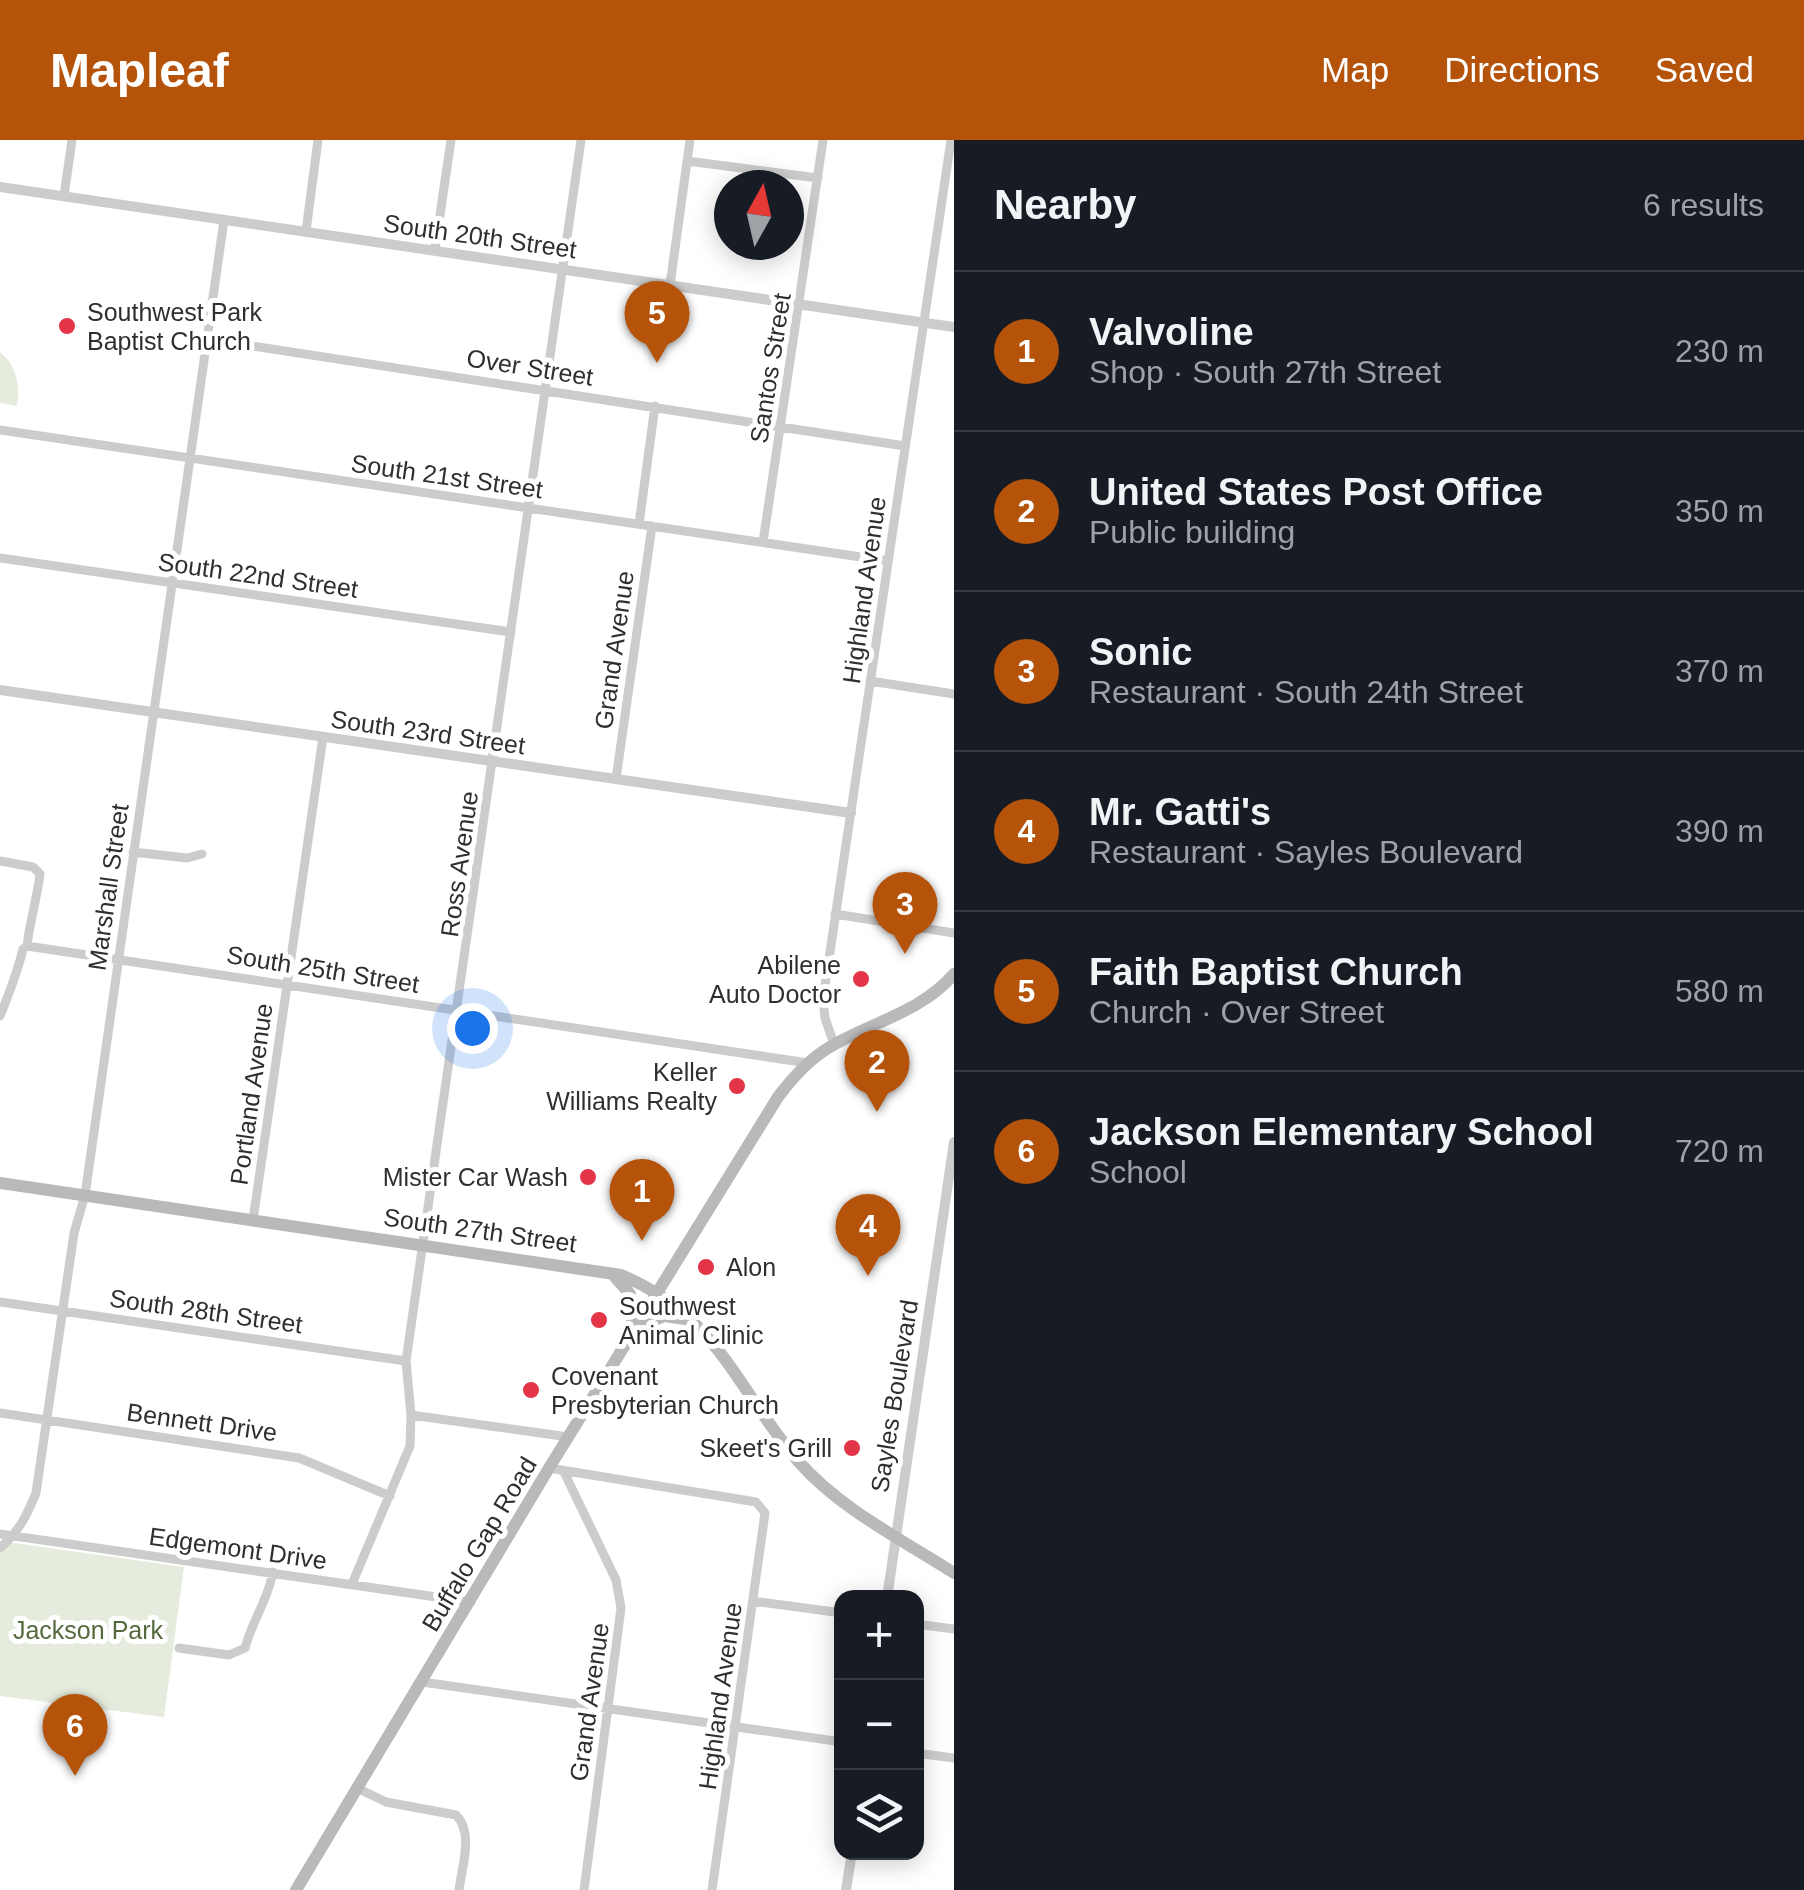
<!DOCTYPE html>
<html lang="en">
<head>
<meta charset="utf-8">
<style>
  body { margin:0; font-family:Helvetica,sans-serif; background:#242831; color:#f1f3f6 }
  .controls { position:absolute; right:30px; bottom:30px; display:grid; overflow:hidden; border-radius:20px; box-shadow:0 5px 25px #0003 }
  .controls button { width:90px; height:90px; display:grid; place-items:center; padding:0; border:0; border-bottom:2px solid #363941; background:#171b24; color:#f1f3f6; font:50px sans-serif }
  .compass { position:absolute; left:714px; top:30px; width:90px; height:90px; border-radius:50%; background:#171b24; box-shadow:0 5px 25px #0003; rotate:8deg }
  .you { position:absolute; left:472px; top:888px; width:35px; height:35px; margin:-25px; border:8px solid #fff; border-radius:50%; background:#1a73e8; box-shadow:0 0 0 15px #1a73e833 }
  .badge { display:grid; place-items:center; width:65px; height:65px; border-radius:50%; background:#b45309; color:#fff; font-size:32px; font-weight:700 }
  .pin { position:absolute; translate:-50% -82px; filter:drop-shadow(0 2px 5px #0008) }
  .pin::after { content:''; position:absolute; top:52px; width:35px; height:30px; background:inherit; clip-path:polygon(0 0,100% 0,50% 100%) }
  .list { margin:0; padding:0; list-style:none }
  h2 { display:flex; justify-content:space-between; align-items:center; height:130px; margin:0; padding:0 40px; font-size:42px }
  h2 small { font-size:32px; font-weight:400; color:#9ea1a6 }
  .list li { display:grid; grid-template-columns:65px 1fr auto; gap:30px; align-items:center; box-sizing:border-box; height:160px; padding:0 40px; border-top:2px solid #363941 }
  .list b { display:block; font-size:38px; white-space:nowrap }
  .list p { margin:0; font-size:32px; white-space:nowrap; color:#9ea1a6 }
  .list em { font-size:32px; font-style:normal; color:#9ea1a6 }
  .icon { flex:none; width:55px; height:55px; fill:none; stroke:currentColor; stroke-width:2; stroke-linecap:round; stroke-linejoin:round }
  .map { position:relative; flex:none; width:954px; height:1750px; overflow:hidden }
  header { display:flex; align-items:center; gap:60px; box-sizing:border-box; height:140px; padding:0 50px; background:#b45309; color:#fff }
  header strong { font-size:48px }
  nav { display:flex; gap:55px; margin-inline-start:auto; font-size:35px }
  main { display:flex }
  aside { flex:1; background:#171b24 }
  .map>svg:first-child { display:block }
  .green { fill:#e6ecdd }
  .lines { fill:none; stroke-linecap:round; stroke-linejoin:round }
  .minor { stroke:#ccc; stroke-width:9 }
  .tertiary { stroke:#ccc; stroke-width:10 }
  .secondary { stroke:#b9b9b9; stroke-width:12 }
  .poi-dot { fill:#e33448; stroke:#fff; stroke-width:4 }
  .labels { text-anchor:middle; stroke-width:10; stroke-linejoin:round; paint-order:stroke }
  .street-label { font-size:25px; fill:#2f2f2f; stroke:#fff }
  .poi-label { font-size:25px; fill:#2f2f2f; stroke:#fff; text-anchor:start }
  .park-label { font-size:25px; fill:#546a3d; stroke:#fff }
</style>
</head>
<body>
<header>
<strong>Mapleaf</strong>
<nav><a>Map</a><a>Directions</a><a>Saved</a></nav>
</header>
<main>
<div class="map">
<svg width="954" height="1750" viewBox="0 0 954 1750">
  <rect width="100%" height="100%" fill="#fff"/>
  <path class="green" d="M0 212C17 226 20 245 17 266L0 263Z
    M0 1401 184 1427 164 1577 0 1556Z"/>
  <g class="lines">
    <path class="minor" d="M687 21 818 38
      M64 56 72 0
      M306 91 318 0
      M435 109 451 0
      M670 145 690 0
      M207 199 905 306
      M0 290 888 421
      M639 384 655 266
      M763 402 823 0
      M0 418 511 492
      M870 541 954 554
      M616 639 652 386
      M133 712 187 718 202 714
      M0 721 33 727 40 734C37 759 30 780 27 806
      M835 774 954 793
      M0 876C9 854 17 834 23 809L27 806 808 923
      M834 904 825 878 823 859 951 0
      M253 1080 323 597
      M0 1162 406 1221
      M0 1273 299 1318 390 1356
      M411 1275 569 1297
      M549 1328 756 1362 765 1373 712 1750
      M564 1332 616 1440 621 1468 584 1750
      M0 1394 471 1462
      M0 1408C19 1392 27 1375 36 1353L74 1093 85 1055 224 80
      M352 1444 410 1306 411 1275 406 1221 581 0
      M753 1461 842 1473
      M916 1484 954 1489
      M179 1508 229 1515 245 1508C252 1481 268 1460 273 1432
      M422 1542 842 1602
      M916 1613 954 1618
      M357 1648 386 1662 456 1675C474 1693 462 1726 459 1750"/>
    <path class="tertiary" d="M0 47 954 187
      M0 550 851 673
      M887 1458 954 1002
      M846 1750 852 1712"/>
    <path class="secondary" d="M0 1043 621 1135C717 1175 736 1248 798 1321 840 1369 901 1399 954 1433
      M615 1137 630 1154 633 1191
      M639 1187 664 1176 692 1180
      M296 1750 549 1328 778 957C794 936 811 917 835 904 876 881 922 871 954 834"/>
  </g>
  <g class="poi-dot">
    <circle cx="67" cy="186" r="10"/>
    <circle cx="861" cy="839" r="10"/>
    <circle cx="737" cy="946" r="10"/>
    <circle cx="588" cy="1037" r="10"/>
    <circle cx="706" cy="1127" r="10"/>
    <circle cx="599" cy="1180" r="10"/>
    <circle cx="531" cy="1250" r="10"/>
    <circle cx="852" cy="1308" r="10"/>
  </g>
  <g class="labels">
    <g class="street-label">
      <text transform="translate(480 96) rotate(8)" y="9">South 20th Street</text>
      <text transform="translate(530 227) rotate(9)" y="9">Over Street</text>
      <text transform="translate(770 228) rotate(-81)" y="9">Santos Street</text>
      <text transform="translate(447 336) rotate(8)" y="9">South 21st Street</text>
      <text transform="translate(258 435) rotate(8)" y="9">South 22nd Street</text>
      <text transform="translate(864 450) rotate(-82)" y="9">Highland Avenue</text>
      <text transform="translate(614 510) rotate(-82)" y="9">Grand Avenue</text>
      <text transform="translate(428 592) rotate(8)" y="9">South 23rd Street</text>
      <text transform="translate(459 724) rotate(-82)" y="9">Ross Avenue</text>
      <text transform="translate(108 747) rotate(-82)" y="9">Marshall Street</text>
      <text transform="translate(323 829) rotate(9)" y="9">South 25th Street</text>
      <text transform="translate(251 954) rotate(-82)" y="9">Portland Avenue</text>
      <text transform="translate(480 1090) rotate(8)" y="9">South 27th Street</text>
      <text transform="translate(206 1171) rotate(8)" y="9">South 28th Street</text>
      <text transform="translate(894 1256) rotate(-81)" y="9">Sayles Boulevard</text>
      <text transform="translate(202 1282) rotate(8)" y="9">Bennett Drive</text>
      <text transform="translate(479 1404) rotate(-59)" y="9">Buffalo Gap Road</text>
      <text transform="translate(238 1408) rotate(8)" y="9">Edgemont Drive</text>
      <text transform="translate(720 1556) rotate(-82)" y="9">Highland Avenue</text>
      <text transform="translate(589 1562) rotate(-82)" y="9">Grand Avenue</text>
    </g>
    <g class="poi-label">
      <text x="87" y="181">Southwest Park<tspan x="87" dy="29">Baptist Church</tspan></text>
      <text x="841" y="834" text-anchor="end">Abilene<tspan x="841" dy="29">Auto Doctor</tspan></text>
      <text x="717" y="941" text-anchor="end">Keller<tspan x="717" dy="29">Williams Realty</tspan></text>
      <text x="568" y="1046" text-anchor="end">Mister Car Wash</text>
      <text x="726" y="1136">Alon</text>
      <text x="619" y="1175">Southwest<tspan x="619" dy="29">Animal Clinic</tspan></text>
      <text x="551" y="1245">Covenant<tspan x="551" dy="29">Presbyterian Church</tspan></text>
      <text x="832" y="1317" text-anchor="end">Skeet's Grill</text>
    </g>
    <g class="park-label">
      <text x="88" y="1499">Jackson Park</text>
    </g>
  </g>
</svg>
<div class="controls">
<button>+</button>
<button>−</button>
<button><svg class="icon" aria-label="layers" viewBox="0 0 24 24"><path d="M12 4l9 5-9 5-9-5zM3 14l9 5 9-5"/></svg></button>
</div>
<svg class="compass" viewBox="-18 -18 36 36"><path d="M0-13l5 13h-10z" fill="#e53935"/><path d="M0 13l5-13h-10z" fill="#9ea1a6"/></svg>
<div class="you"></div>
<div class="pin badge" style="left:642px;top:1101px">1</div>
<div class="pin badge" style="left:877px;top:972px">2</div>
<div class="pin badge" style="left:905px;top:814px">3</div>
<div class="pin badge" style="left:868px;top:1136px">4</div>
<div class="pin badge" style="left:657px;top:223px">5</div>
<div class="pin badge" style="left:75px;top:1636px">6</div>
</div>
<aside>
<h2>Nearby<small>6 results</small></h2>
<ul class="list">
<li><span class="badge">1</span><div><b>Valvoline</b><p>Shop · South 27th Street</p></div><em>230 m</em></li>
<li><span class="badge">2</span><div><b>United States Post Office</b><p>Public building</p></div><em>350 m</em></li>
<li><span class="badge">3</span><div><b>Sonic</b><p>Restaurant · South 24th Street</p></div><em>370 m</em></li>
<li><span class="badge">4</span><div><b>Mr. Gatti's</b><p>Restaurant · Sayles Boulevard</p></div><em>390 m</em></li>
<li><span class="badge">5</span><div><b>Faith Baptist Church</b><p>Church · Over Street</p></div><em>580 m</em></li>
<li><span class="badge">6</span><div><b>Jackson Elementary School</b><p>School</p></div><em>720 m</em></li>
</ul>
</aside>
</main>
</body>
</html>
